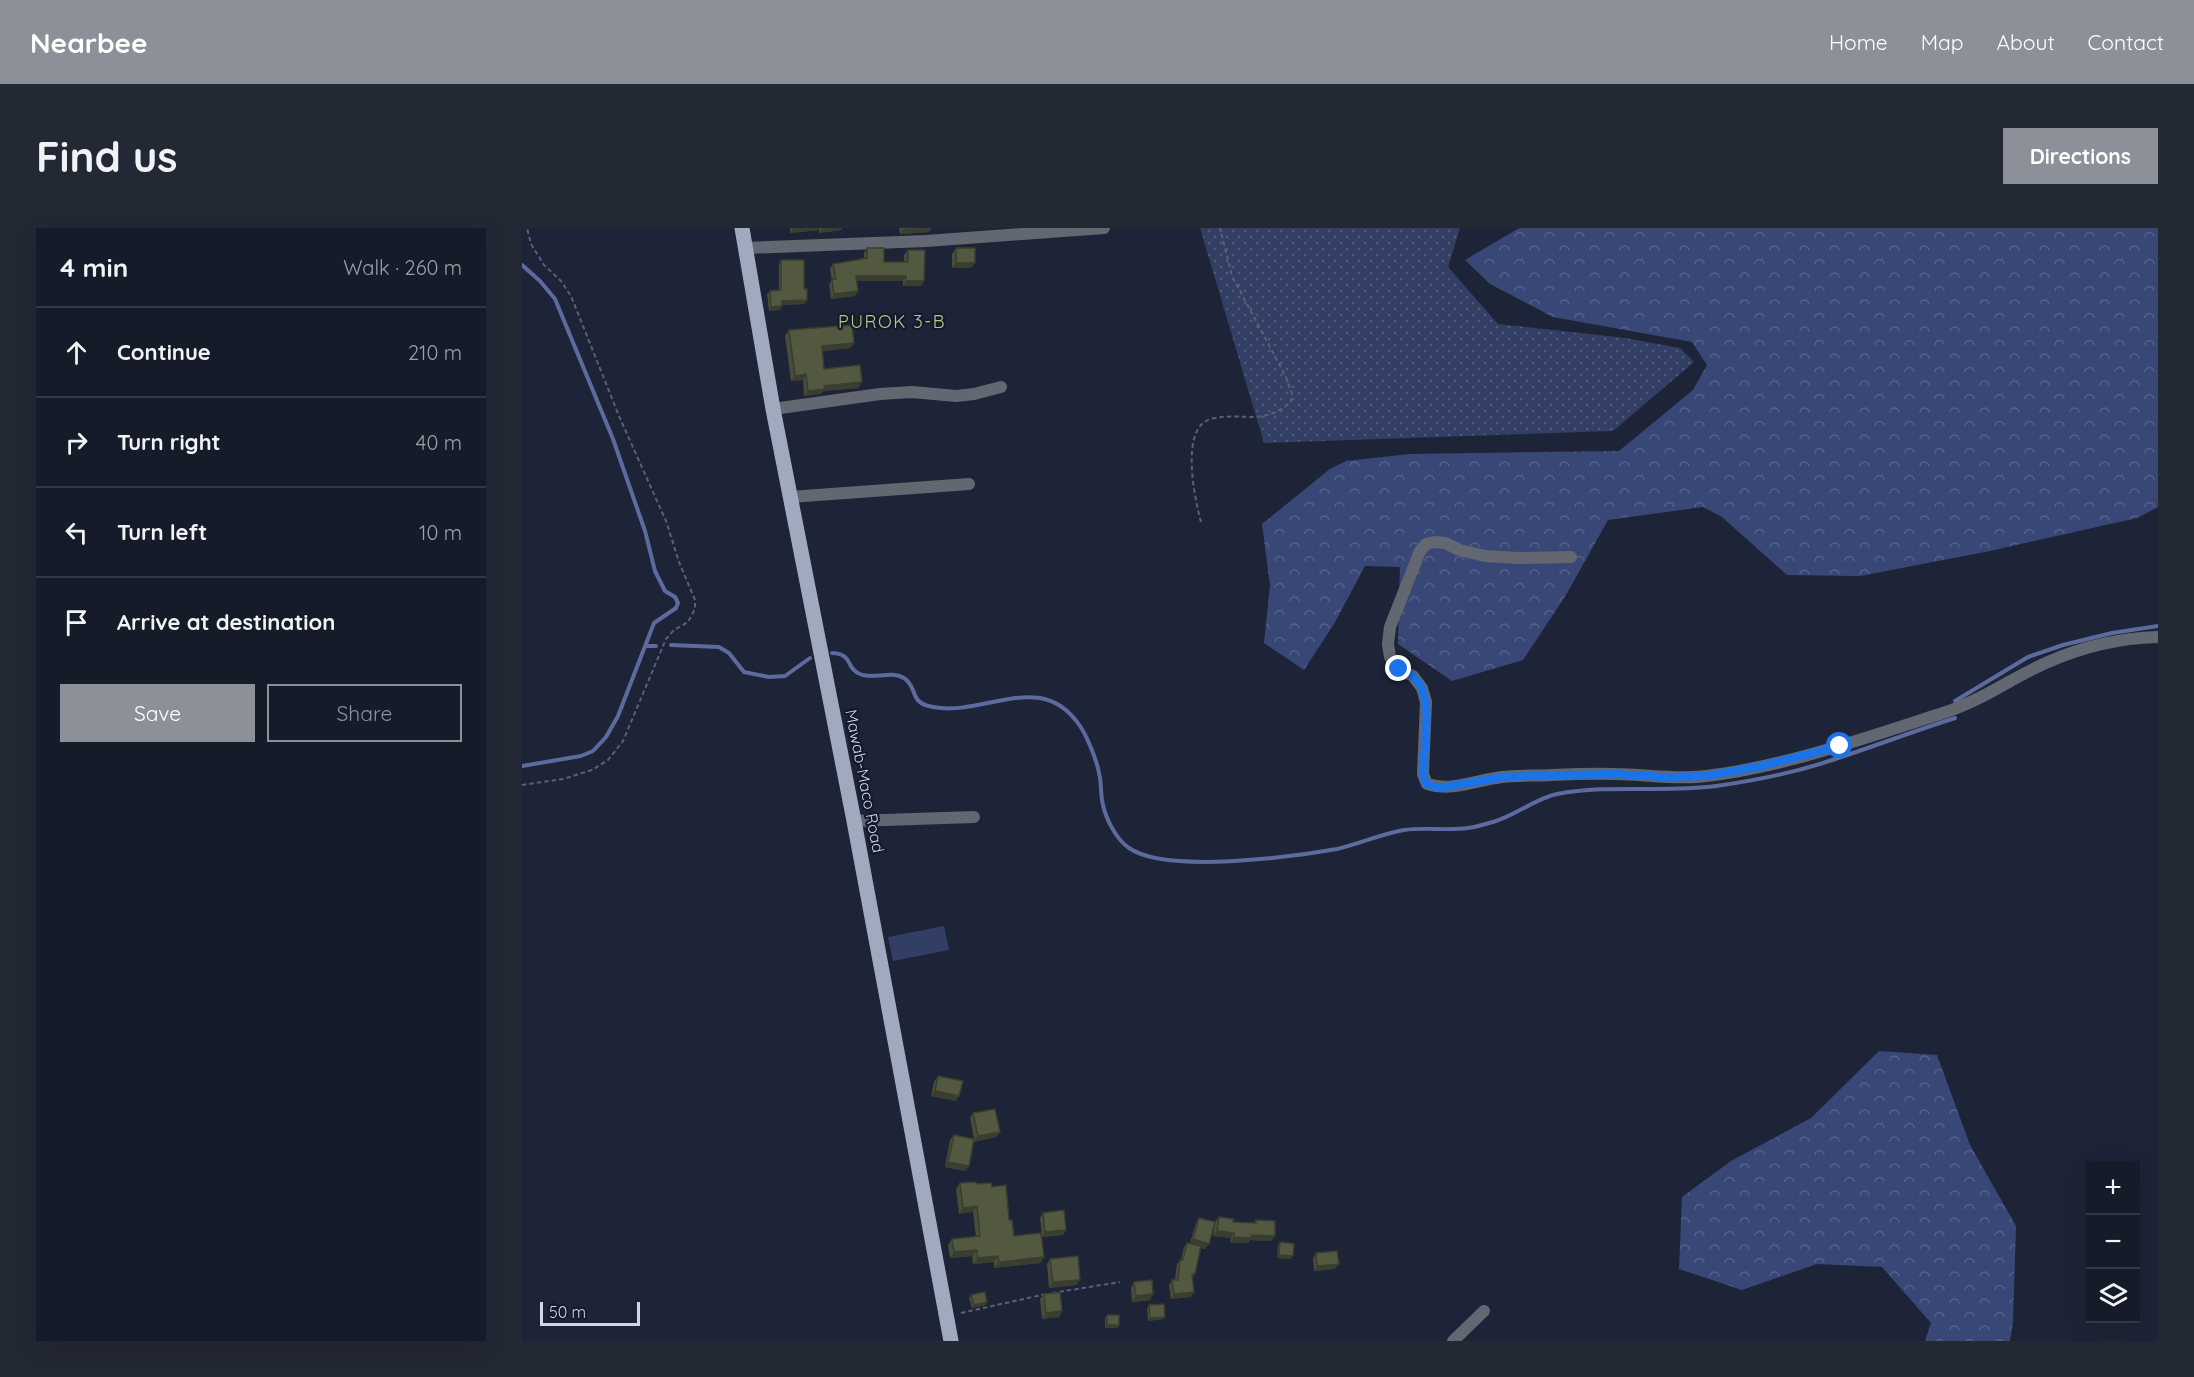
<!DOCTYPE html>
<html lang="en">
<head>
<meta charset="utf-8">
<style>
  body { margin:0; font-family:Quicksand,sans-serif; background:#232835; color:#f1f3f6 }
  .controls { position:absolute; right:18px; bottom:18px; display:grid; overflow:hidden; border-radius:0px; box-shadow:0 6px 24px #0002 }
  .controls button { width:54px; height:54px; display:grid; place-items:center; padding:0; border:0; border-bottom:2px solid #353946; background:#161b29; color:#f1f3f6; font:30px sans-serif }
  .scale { position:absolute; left:18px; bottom:15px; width:100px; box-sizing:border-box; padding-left:6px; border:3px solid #d2d7e4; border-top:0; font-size:16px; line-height:21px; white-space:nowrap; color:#d2d7e4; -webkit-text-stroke:4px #141a2d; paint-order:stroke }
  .stop { position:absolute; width:18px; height:18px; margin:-14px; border:4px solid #1a73e8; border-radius:50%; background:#fff }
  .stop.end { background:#1a73e8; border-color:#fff; box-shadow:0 2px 6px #0008 }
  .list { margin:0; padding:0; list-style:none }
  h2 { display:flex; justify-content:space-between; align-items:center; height:78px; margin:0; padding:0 24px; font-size:26px }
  h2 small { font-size:20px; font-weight:400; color:#9ea1a8 }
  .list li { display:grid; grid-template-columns:39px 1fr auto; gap:18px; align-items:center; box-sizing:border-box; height:90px; padding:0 24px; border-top:2px solid #353946 }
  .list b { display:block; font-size:22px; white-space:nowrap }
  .list em { font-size:20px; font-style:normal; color:#9ea1a8 }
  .actions { display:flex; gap:12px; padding:18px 24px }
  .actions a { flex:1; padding:14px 0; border:2px solid #8c9099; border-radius:0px; text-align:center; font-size:21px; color:#8c9099 }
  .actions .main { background:#8c9099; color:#fff }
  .icon { flex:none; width:33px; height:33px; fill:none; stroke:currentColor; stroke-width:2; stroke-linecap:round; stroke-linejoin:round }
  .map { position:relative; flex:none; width:1636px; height:1113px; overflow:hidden; border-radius:0px }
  header { display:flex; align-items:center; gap:36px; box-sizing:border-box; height:84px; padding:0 30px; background:#8c9099; color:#fff }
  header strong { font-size:28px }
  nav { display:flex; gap:33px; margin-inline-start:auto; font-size:21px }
  .intro { display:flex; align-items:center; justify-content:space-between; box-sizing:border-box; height:144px; padding:0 36px }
  h1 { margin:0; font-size:42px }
  .button { padding:15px 27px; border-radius:0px; background:#8c9099; color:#fff; font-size:21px; font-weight:700 }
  main { display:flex; gap:36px; padding:0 36px }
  aside { flex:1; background:#161b29; border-radius:0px; box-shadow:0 6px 24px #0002 }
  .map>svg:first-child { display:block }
  .grass { fill:url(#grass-dots) }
  .forest { fill:url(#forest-crowns) }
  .park { fill:#323e64 }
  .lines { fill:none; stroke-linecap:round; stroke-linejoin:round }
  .stream { stroke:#5b6b9e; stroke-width:4 }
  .path { stroke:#5b6172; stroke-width:2; stroke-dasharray:4.5 3; stroke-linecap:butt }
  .minor { stroke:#636771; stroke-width:12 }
  .primary { stroke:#a1a9be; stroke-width:15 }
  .wall { fill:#474d38 }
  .shaded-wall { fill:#3a3e2e }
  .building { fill:#535941; stroke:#3a3e2e; stroke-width:1.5 }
  .route { stroke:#1a73e8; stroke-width:8 }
  .labels { text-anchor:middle; stroke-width:4.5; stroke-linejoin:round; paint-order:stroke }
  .street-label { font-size:16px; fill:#d2d7e4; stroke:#141a2d }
  .neighbourhood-label { font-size:18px; letter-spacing:1.5px; fill:#b7c87d; stroke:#141a2d }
</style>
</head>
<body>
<header>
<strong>Nearbee</strong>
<nav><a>Home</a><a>Map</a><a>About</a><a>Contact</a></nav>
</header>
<div class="intro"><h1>Find us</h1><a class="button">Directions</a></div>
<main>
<aside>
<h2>4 min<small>Walk · 260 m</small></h2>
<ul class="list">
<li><svg class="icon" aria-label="ahead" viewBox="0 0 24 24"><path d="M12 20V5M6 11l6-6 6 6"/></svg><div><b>Continue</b></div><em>210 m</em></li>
<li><svg class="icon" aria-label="right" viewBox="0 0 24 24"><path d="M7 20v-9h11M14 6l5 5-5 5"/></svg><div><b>Turn right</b></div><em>40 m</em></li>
<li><svg class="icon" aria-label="left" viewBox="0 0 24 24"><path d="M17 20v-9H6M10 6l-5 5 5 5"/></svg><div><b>Turn left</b></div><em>10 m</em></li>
<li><svg class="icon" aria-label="arrive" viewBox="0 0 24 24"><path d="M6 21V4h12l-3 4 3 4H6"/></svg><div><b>Arrive at destination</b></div></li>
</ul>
<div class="actions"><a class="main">Save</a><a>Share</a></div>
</aside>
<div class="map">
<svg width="1636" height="1113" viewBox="0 0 1636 1113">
  <defs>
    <pattern id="grass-dots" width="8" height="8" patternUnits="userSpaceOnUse" patternTransform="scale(1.5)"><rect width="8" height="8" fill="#323e64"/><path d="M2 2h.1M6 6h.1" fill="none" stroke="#4f597a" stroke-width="1.8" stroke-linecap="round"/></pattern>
    <pattern id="forest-crowns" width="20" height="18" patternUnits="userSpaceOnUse" patternTransform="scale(1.5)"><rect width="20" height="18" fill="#394777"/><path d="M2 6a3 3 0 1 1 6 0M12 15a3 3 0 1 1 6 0" fill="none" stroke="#55618a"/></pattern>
  </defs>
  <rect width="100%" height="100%" fill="#1d2437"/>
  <path class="grass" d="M678 0H938L926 39 976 96 1103 110 1158 120 1172 134 1091 203 742 215Z"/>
  <path class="forest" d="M997 0H1636V279L1615 290 1468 323 1338 348 1265 347 1200 289 1181 279 1086 292 1044 367 1001 432 930 453 876 416 878 339 843 338 812 396 782 442 742 415 748 357 740 296 808 241 824 233 888 226 1097 223 1171 162 1185 137 1170 114 1031 89 968 56 943 32Z
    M1357 823 1415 827 1448 917 1494 998 1491 1094 1488 1113H1403L1409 1095 1360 1039 1295 1036 1220 1062 1157 1041 1160 969 1209 933 1289 890Z"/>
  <path class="park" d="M422 698 427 722 371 733 366 709Z"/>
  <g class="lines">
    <path class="stream" d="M0 37 18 53 33 71 91 211 123 303 133 343 143 363 153 369 156 375 154 380 132 395 96 488 84 509 71 523 59 528 0 538
      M149 417 197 419 207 425 222 444 247 449 263 448 288 430
      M125 418H134
      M310 425C332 426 323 440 338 446 351 452 369 442 382 450 397 460 386 475 411 479 464 489 519 440 558 498 565 508 575 533 577 545 580 555 578 566 581 577 584 591 594 611 607 620 644 646 770 629 815 621 837 616 859 606 882 602 904 599 925 603 946 600 954 599 963 596 971 594 993 588 1012 571 1035 566 1088 556 1141 565 1194 558 1230 553 1266 546 1301 535 1345 521 1389 504 1433 490
      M1433 473 1506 429 1541 417 1590 405 1636 398"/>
    <path class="path" d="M679 294C673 272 657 199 689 191 720 183 739 199 769 174L770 166 764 149 710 48 698 0
      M0 557 41 551 70 542 86 532 101 513 144 411 152 402 166 394 173 381V372L157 334 144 293 97 188 49 68 39 53 22 37 9 16 5 0
      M530 1065 598 1054
      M439 1085 524 1066"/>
    <path class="minor" d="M224 20 404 13 582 0
      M251 181 358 166 390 164 434 168 452 166 479 159
      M268 269 447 256
      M1049 329 996 330 963 328 938 322 923 315 912 314 904 316 898 323 868 399 866 416 868 429 877 441 891 448 900 460 904 474 901 546 905 556C930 564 954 552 980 549 996 547 1013 548 1030 547 1051 546 1072 545 1093 546 1123 546 1154 552 1184 548 1262 539 1349 508 1424 484 1461 472 1491 449 1526 434 1560 419 1599 410 1636 409
      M332 593 452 589
      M931 1113 962 1083"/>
    <path class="primary" d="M220 0 251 181 332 593 429 1113"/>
  </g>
  <path class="wall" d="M268 0H320L319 2 297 5V2L268 5Z
    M377 0H410L407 4 378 6Z
    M345 20 362 34H382V27L386 22 399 58H381V53H335L333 68 309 71 307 56 310 52 308 41 311 36 342 31V25Z
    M434 20 449 40H430V26Z
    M259 32 282 61 283 76 260 77 258 82 247 83 245 66 248 63 257 62V36Z
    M267 102 332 115 328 120 300 123 302 141 340 154 336 160 301 163 299 166 282 168 281 152 269 153 263 108Z
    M416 848 434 873 409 868 412 854Z
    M451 885 478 904 474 909 452 914V912L447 938 443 943 423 939 428 912 432 907 452 911 448 890Z
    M438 955 470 959 487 992 492 1008 522 1029 518 1035 472 1040V1034L451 1036 450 1028 428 1030 426 1017 430 1011 454 1009 451 984 437 986 434 961Z
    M521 985 544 1002 541 1007 520 1009 518 990Z
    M697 989 711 994 732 995 734 992 749 1013 728 1012 726 1015H708L709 1010 691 1008 693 994Z
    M677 990 683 1021 678 1020 671 1050 669 1069 649 1071 647 1057 650 1052H653L655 1036 659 1032 662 1019 665 1015H668L674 995Z
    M758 1014 769 1031 755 1030 756 1017Z
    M794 1025 813 1041 792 1043 791 1030Z
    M528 1031 558 1052 554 1057 527 1060 525 1036Z
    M612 1054 628 1072 610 1074 609 1060Z
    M522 1066 540 1083 537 1089 520 1091 518 1071Z
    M449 1067 465 1074 463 1077 450 1080 447 1070Z
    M627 1077 643 1089 641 1091 626 1093 625 1080Z
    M585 1087 596 1100H583V1090Z"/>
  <path class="shaded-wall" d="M272 0H298L297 2 268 5Z
    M301 0H320L319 2 297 5Z
    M410 0 407 4 378 6 381 1Z
    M434 35H453L449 40H430Z
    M334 48H384L381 53H331Z
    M384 53H402L399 58H381Z
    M336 63 333 68 309 71 312 66Z
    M285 72 283 76 257 77 260 73Z
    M260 78 258 82 247 83 249 79Z
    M332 115 328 120 296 124 300 118Z
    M284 146 281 152 269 153 273 148Z
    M340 154 336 160 301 163 299 166 282 168 286 163 302 158Z
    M413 863 437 868 434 873 409 868Z
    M478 904 474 909 452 914 456 908Z
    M426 934 447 938 443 943 423 939Z
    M455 978 451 984 437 986 441 980Z
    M544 1002 541 1007 520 1009 523 1004Z
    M695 1003 712 1005 709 1010 691 1008Z
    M729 1007 753 1008 749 1013 728 1012 726 1015H708L712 1009Z
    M671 1011 687 1016 683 1021 667 1016Z
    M455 1022 450 1028 428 1030 432 1024Z
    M757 1027 771 1028 769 1031 755 1030Z
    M476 1028 472 1034 451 1036 456 1030Z
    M522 1029 518 1035 472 1040 477 1034Z
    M817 1036 813 1041 792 1043 795 1038Z
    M558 1052 554 1057 527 1060 531 1054Z
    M672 1064 669 1069 649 1071 652 1066Z
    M631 1066 628 1072 610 1074 614 1068Z
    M465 1074 463 1077 450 1080 452 1077Z
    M540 1083 537 1089 520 1091 524 1085Z
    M643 1089 641 1091 626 1093 628 1090Z
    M585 1097H597L596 1100H583Z"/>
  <path class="building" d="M345 20H362V34H386V22H403L402 53H384V48H334L336 63 312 66 310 51H314L311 36 345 30Z
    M434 20H453V35H434Z
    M259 32H282V61H285V72L260 73V78L249 79 248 63 259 62Z
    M330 97 332 115 300 118 302 141 338 137 340 154 302 158 303 161 286 163 284 146 273 148 267 102Z
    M416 848 441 853 437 868 413 863Z
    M473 881 478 904 456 908 451 885Z
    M432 907 452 911 447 938 426 934Z
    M454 954V956L469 955 470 959 484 957 487 992H490L492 1008 519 1005 522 1029 477 1034 476 1028 456 1030 455 1022 432 1024 430 1011 458 1008 455 978 441 980 438 955Z
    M542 982 544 1002 523 1004 521 985Z
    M697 989 712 991 711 994 734 995V992L753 993V1008L729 1007V1010L712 1009V1005L695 1003Z
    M677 990 693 994 687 1016 671 1011Z
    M758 1014 772 1016 771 1028 757 1027Z
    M665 1015 679 1018 673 1046H670L672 1064 652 1066 650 1052H656L658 1032H661Z
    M815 1023 817 1036 795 1038 794 1025Z
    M556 1028 558 1052 531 1054 528 1031Z
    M630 1052 631 1066 614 1068 612 1054Z
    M463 1064 465 1074 452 1077 449 1067Z
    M538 1064 540 1083 524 1085 522 1066Z
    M642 1076 643 1089 628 1090 627 1077Z
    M585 1087H597V1097H585Z"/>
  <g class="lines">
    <path class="route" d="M877 441C881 443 887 445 890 448 914 465 901 520 901 546L904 556 917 560 981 549 1038 547 1094 546 1143 549 1183 548 1235 539 1318 518"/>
  </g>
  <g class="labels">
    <g class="street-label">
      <text transform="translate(343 553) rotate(79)" y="6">Mawab-Maco Road</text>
    </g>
    <g class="neighbourhood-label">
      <text x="370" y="100">PUROK 3-B</text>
    </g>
  </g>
</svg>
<div class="controls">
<button>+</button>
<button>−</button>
<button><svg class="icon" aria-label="layers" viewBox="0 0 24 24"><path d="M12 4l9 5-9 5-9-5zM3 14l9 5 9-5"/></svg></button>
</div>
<div class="scale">50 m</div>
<div class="stop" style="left:1318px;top:518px"></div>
<div class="stop end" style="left:877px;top:441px"></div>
</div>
</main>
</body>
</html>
